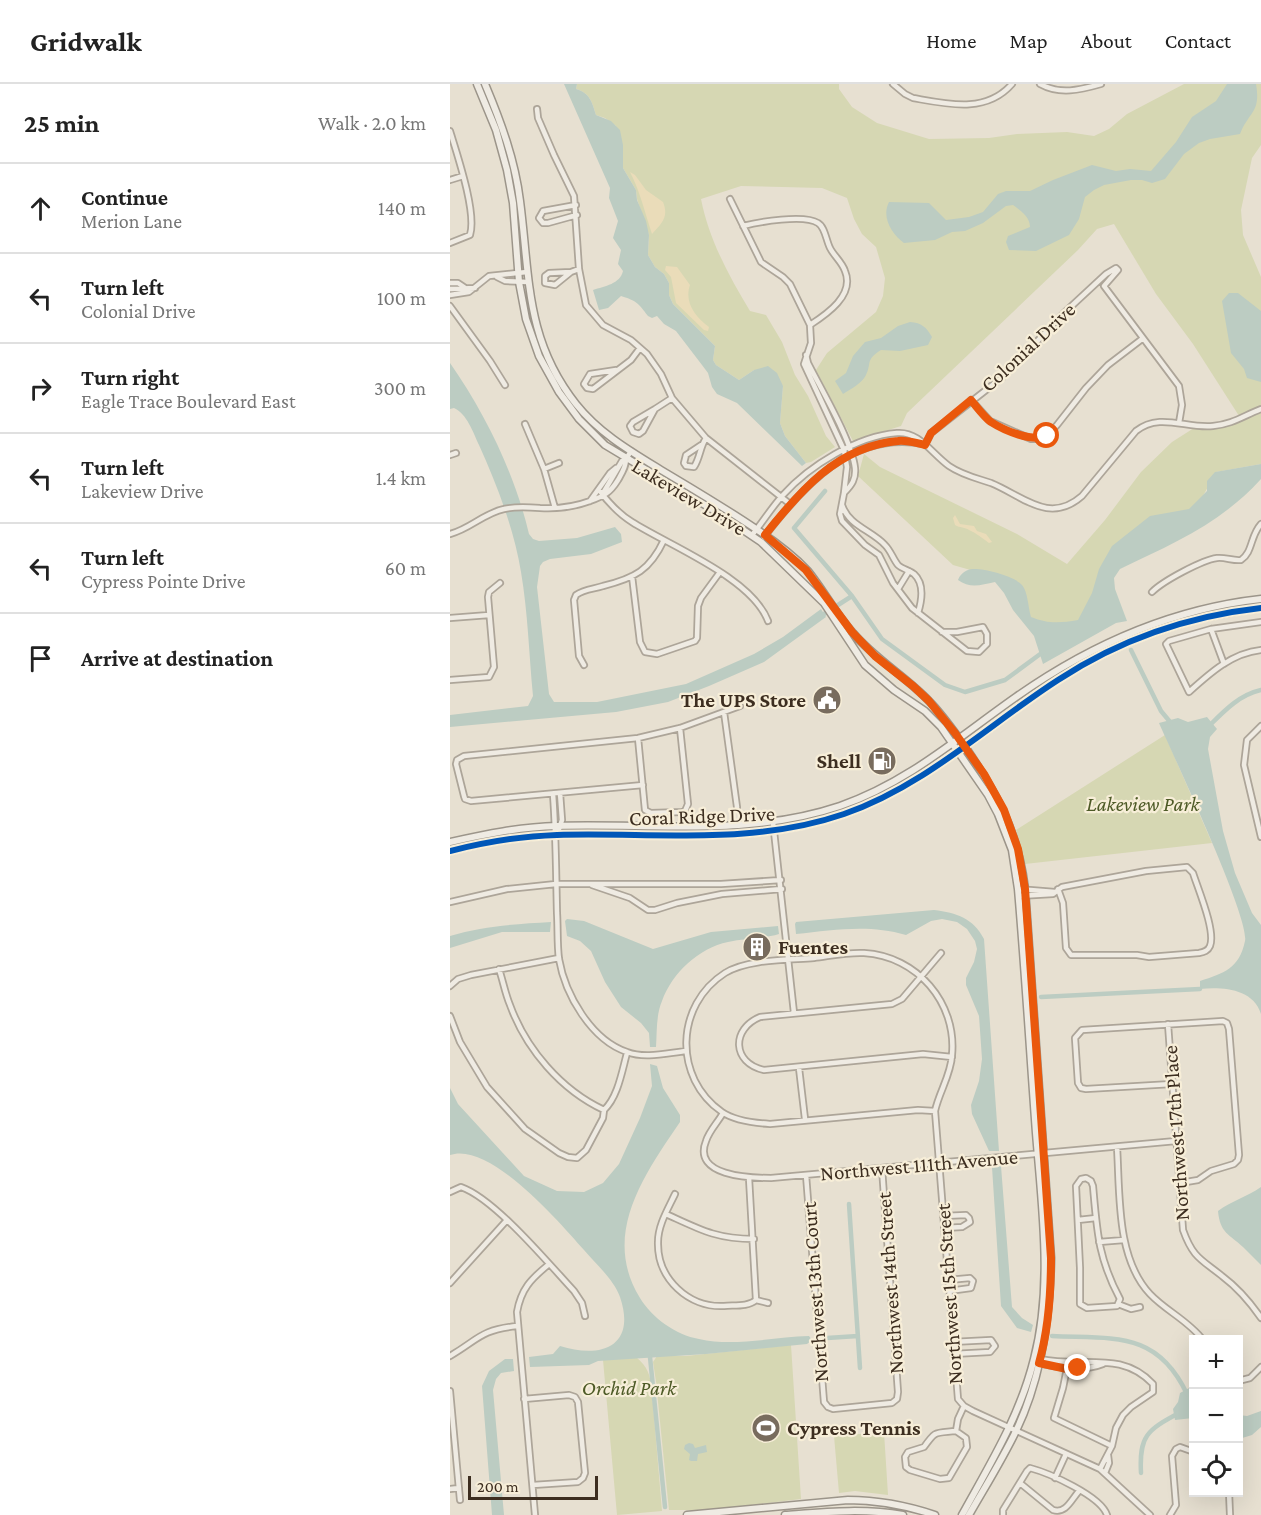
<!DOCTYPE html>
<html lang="en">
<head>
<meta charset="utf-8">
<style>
  body { margin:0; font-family:"Crimson Pro",serif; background:#f2f2f2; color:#222 }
  .controls { position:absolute; right:18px; bottom:18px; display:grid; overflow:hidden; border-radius:0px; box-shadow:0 6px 24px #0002 }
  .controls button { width:54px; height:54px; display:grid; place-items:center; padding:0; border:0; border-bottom:2px solid #e0e0e0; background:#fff; color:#222; font:30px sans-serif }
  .scale { position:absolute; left:18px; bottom:15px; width:130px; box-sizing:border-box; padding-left:6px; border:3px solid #3d2e20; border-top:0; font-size:16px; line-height:21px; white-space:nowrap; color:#3d2e20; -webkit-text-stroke:4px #f7eed8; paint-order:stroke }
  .stop { position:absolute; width:18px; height:18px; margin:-14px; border:4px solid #ea580c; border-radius:50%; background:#fff }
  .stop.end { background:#ea580c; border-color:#fff; box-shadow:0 2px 6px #0008 }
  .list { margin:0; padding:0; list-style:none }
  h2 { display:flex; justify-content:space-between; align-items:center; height:78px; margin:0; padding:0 24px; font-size:26px }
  h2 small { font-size:20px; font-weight:400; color:#767676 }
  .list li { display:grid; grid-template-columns:39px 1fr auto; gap:18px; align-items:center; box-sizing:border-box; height:90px; padding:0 24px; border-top:2px solid #e0e0e0 }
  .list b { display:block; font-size:22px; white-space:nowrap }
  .list p { margin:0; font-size:20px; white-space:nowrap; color:#767676 }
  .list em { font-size:20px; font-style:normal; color:#767676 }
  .icon { flex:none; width:33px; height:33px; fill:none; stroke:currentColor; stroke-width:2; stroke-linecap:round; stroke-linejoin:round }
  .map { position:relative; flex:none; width:811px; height:1431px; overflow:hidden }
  header { display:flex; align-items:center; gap:36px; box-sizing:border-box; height:84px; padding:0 30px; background:#fff; border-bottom:2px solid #e0e0e0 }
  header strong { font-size:28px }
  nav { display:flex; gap:33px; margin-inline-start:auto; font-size:21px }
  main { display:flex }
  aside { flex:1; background:#fff }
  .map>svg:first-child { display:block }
  .green { fill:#d6d7b3 }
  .sand { fill:#eadcb9 }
  .water { fill:#bcccc2 }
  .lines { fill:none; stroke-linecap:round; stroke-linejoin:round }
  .canal { stroke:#bcccc2; stroke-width:4.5 }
  .street-casing { stroke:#ada599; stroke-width:8 }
  .secondary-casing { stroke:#9c958a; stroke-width:9 }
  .street { stroke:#efebe3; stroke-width:4.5 }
  .secondary { stroke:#efebe3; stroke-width:6 }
  .cycleway-casing { stroke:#f7eed8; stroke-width:10 }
  .cycleway { stroke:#0057b8; stroke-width:6 }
  .route { stroke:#ea580c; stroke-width:8 }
  .labels { text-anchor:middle; stroke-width:4.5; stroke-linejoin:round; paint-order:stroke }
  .street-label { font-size:21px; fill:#3d2e20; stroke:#f7eed8 }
  .poi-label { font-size:21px; font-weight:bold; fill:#3d2e20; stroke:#f7eed8; text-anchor:end }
  .park-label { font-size:21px; font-style:italic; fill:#4d5a26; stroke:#f7eed8 }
</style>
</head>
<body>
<header>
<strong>Gridwalk</strong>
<nav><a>Home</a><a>Map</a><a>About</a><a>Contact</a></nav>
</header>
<main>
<aside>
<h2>25 min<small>Walk · 2.0 km</small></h2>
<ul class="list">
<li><svg class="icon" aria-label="ahead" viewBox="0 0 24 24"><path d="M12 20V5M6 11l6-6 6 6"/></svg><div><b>Continue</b><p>Merion Lane</p></div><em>140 m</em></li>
<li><svg class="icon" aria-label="left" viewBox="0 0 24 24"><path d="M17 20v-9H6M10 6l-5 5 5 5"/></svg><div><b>Turn left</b><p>Colonial Drive</p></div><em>100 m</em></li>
<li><svg class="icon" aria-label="right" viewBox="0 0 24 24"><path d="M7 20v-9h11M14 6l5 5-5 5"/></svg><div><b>Turn right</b><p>Eagle Trace Boulevard East</p></div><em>300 m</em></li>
<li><svg class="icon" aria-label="left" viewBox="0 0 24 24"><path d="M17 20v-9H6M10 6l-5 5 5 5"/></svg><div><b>Turn left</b><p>Lakeview Drive</p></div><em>1.4 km</em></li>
<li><svg class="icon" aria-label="left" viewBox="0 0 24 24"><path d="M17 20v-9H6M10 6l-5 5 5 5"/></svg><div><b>Turn left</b><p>Cypress Pointe Drive</p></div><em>60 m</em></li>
<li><svg class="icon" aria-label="arrive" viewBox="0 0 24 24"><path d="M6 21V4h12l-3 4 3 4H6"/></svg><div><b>Arrive at destination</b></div></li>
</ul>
</aside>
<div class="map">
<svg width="811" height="1431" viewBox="0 0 811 1431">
  <rect width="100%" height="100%" fill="#e7e0d1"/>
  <path class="green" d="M127 0H389V5L402 23 427 39 479 55 539 54 567 50 617 48 644 52 659 45 677 30 734 0H811V61L802 74 791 126 793 151 811 193V380L766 388 741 434 650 490 638 549 588 543 545 493 503 481 408 392 414 370 430 383 567 450 617 480 655 436 691 388 722 358 744 344H761L791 335 743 260 706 210 664 140 647 145 628 166 457 329 451 342 403 357 366 286 377 269 426 228 433 212 435 194 426 163 412 150 404 135 397 114 372 104 291 102 251 115C259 156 279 192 300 227L316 231 332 258 345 291 358 312 376 352 385 363 361 378 356 379 335 352 330 339 333 302 304 286 289 296 266 281 263 276 265 262 223 220 219 211V199L214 190 205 183 198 171 199 151 187 115 186 106 173 84 166 42 155 34 146 31C142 18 140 9 126 5Z
    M715 651 762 759 575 780 566 746Z
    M341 1261 351 1415 260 1426H219L207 1308 202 1309 212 1427 167 1431 153 1276 186 1273C198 1283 200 1291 202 1305L207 1304 203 1278 207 1272H236Z
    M434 1348 438 1411 405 1407 389 1409 384 1352Z"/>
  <path class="sand" d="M180 88 185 91 196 106 213 118C219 133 212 139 202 150 195 129 190 107 180 88Z
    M216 182 227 183 240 201C234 218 245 233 259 243L258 247 254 246 226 219 221 193 215 186Z
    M505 431 510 440 524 442 527 447 536 450 542 458 539 459C532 454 526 449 519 446 515 443 510 444 505 441L503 434Z"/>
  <path class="water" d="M114 0H127L126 5C140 9 142 18 146 31L161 37 170 46 173 61V84L186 106 187 116 196 137 199 151 198 171 205 183 214 190 219 199V211L223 220 265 262 263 276 266 281 289 296 304 286 318 282 327 289 333 302 330 339 335 352 356 379 352 382 287 319 267 310 262 303 258 289 252 281 226 247 214 240 207 232 202 234 198 232C188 219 187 217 171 212L158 224 149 226 143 206C155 202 170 200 173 187L168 180 171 166 163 154 168 137 159 114 160 104Z
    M777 0H806C811 29 799 27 790 50L760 55 749 59 734 70 715 95 702 99 692 96H681L654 101 644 106 635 113 629 135 619 151 586 167 559 166 556 158 558 152 580 143C580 133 571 127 563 121L556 122 533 139 515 147 502 148 485 156 454 159C442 150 431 133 439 118L479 119 496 136 519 133 533 128 548 110 556 107H580L603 96 642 81 666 87 680 85 701 87 726 58 742 33 766 17Z
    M779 209H788L811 227V298L797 294 794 285 781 269 772 217Z
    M460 238C472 239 476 243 482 253L478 261 450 267 431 266C415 276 422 279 416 291 412 299 401 305 393 310L385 297 396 289 403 272 415 258 431 254 448 242Z
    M0 279C35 329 65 390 79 450L83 455 89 457 127 454 165 443 171 450 172 458 141 470 100 475 93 478 90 482 87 503 99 610 104 618H147L236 600 304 570 333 553 371 525 376 533 314 578 259 602 218 618 166 628 0 643V631L78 622 83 612C79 571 78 529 71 488 64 445 47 401 29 361 23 348 17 330 4 324L0 325Z
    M811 380V395C770 440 724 459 670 485L664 494 665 505 677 537 666 539 593 580 584 552 563 526 554 509 545 498C531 501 520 505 508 496 510 491 513 488 518 486 527 482 565 492 572 501 578 508 578 523 581 533 598 540 610 539 628 536L642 509 649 485 662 462 700 432 739 425 757 407V397L765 388Z
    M757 633 767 645 760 653 758 665 773 747 785 789 802 829 811 841V930C803 904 771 903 750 905V897C774 889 789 885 795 857 800 834 723 671 709 639L728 634 738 638Z
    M484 826C507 829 523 834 534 855L549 1067H539L522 1030 521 1021 529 997 532 975 529 932 516 901V894L524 878 527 865 525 857 517 845 507 838 492 835 481 837 456 851C419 840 384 846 346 850L345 840 346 838Z
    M117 835 134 837 203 865 261 848 328 842 329 850C313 855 295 854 278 858 249 864 222 889 212 917 206 931 207 948 206 963H200L199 949 191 939 171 923 155 898 141 867 130 857 117 852 115 837Z
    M101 838 100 848H52L0 864V852C33 842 66 840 101 838Z
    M200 980 207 982 213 1004 230 1031V1038C194 1091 151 1151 190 1214 202 1234 226 1251 249 1255 284 1263 323 1253 359 1252L362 1256 357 1260 256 1270 148 1277 139 1281 80 1283 79 1273 103 1270 110 1262C150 1275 187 1263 170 1213 164 1196 146 1180 134 1166 110 1139 40 1057 0 1071V1004L8 1020 74 1092 107 1107 134 1108 153 1099 169 1080 190 1034 202 1002Z
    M551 1082 562 1223 572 1234 583 1241 581 1248 567 1244 551 1222 542 1083Z
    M811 1103V1181C805 1175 799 1169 793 1163 779 1150 770 1149 768 1127 781 1117 797 1113 811 1103Z
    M55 1275H63L64 1287 51 1289 46 1295 43 1306 54 1431H42L32 1302 39 1287Z
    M741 1303 743 1307V1334L725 1336 723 1325 728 1318 730 1309Z
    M811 1327V1343L802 1351 789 1355V1331L797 1332Z
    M239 1359 243 1360 245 1364 256 1361 257 1368 248 1370 247 1377H241L239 1376 240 1370 234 1365 235 1361Z"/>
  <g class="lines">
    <path class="canal" d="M375 407 344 444 402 512 432 555 495 601 515 608 555 596 593 568
      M374 530 402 512
      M681 566 711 627 721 639
      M758 643C774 627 789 611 811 606
      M591 913 750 905
      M399 1120 410 1284
      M602 1252C663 1255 707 1246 737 1310
      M377 1254 408 1252
      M200 1273 215 1423
      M691 1389C689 1352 697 1346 729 1329"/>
    <g class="street-casing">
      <path id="street" d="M443 0 455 10 463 14C497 20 536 30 562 0
        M590 0C610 11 630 6 651 0
        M87 25 88 34 104 71 124 112 129 185 136 221 153 241 181 256 197 270 211 290 222 314 256 354 340 420
        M0 47C7 70 27 129 20 151L0 159
        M0 96 13 92
        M280 115 311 178 333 193 340 200 360 241 361 259 354 280 394 366 397 383 394 409C402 401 406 395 405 384 402 357 371 305 358 279L356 271
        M126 121 93 127 89 134 93 139H98L127 131
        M293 142C309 138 354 130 368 139 375 143 376 156 380 164 384 172 392 178 395 187 405 211 377 230 360 241
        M121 188 99 189 95 192V199L105 201 121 188 129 185
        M47 193 55 197 78 198
        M0 199H8L14 203
        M0 205 25 204
        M0 211 19 208 39 192 77 188
        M0 222 40 277 55 301
        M166 286 140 290 134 300 137 304 143 305 181 276 190 264
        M521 316 540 337 581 355H590L597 352 607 341 636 304 658 281 692 255
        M205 325 183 338 180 342 183 348 189 350 193 347 205 325 222 314
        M75 340 94 385 105 424
        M251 361 236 371 234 379 236 382 244 383C250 374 250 363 256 354
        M475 361 481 349 554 292 614 229 656 190 666 184 668 186 654 202 729 302 732 321 729 339
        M0 371 6 369
        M94 385 109 379
        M149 406C158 418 169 430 182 438 220 462 302 494 318 537
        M394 409 390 430 392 437 415 461 429 471 443 499 462 524 517 567 529 568 537 560V550L533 543 507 548H492
        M152 411 172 377 176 375 181 367
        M140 417 160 389 166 384
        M392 421C399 442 421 446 435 461 441 467 443 475 448 481 452 485 459 486 464 490 475 500 472 516 468 529
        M0 450C20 445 34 429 54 425 66 422 78 423 90 424 108 425 124 423 140 417 154 412 160 409 168 396 172 389 176 383 176 375
        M302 451C313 438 321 424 333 411 359 382 407 352 447 349 469 347 482 370 499 382 512 391 526 394 541 399 573 412 599 441 632 412L686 347C710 328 736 345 763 342 783 340 793 332 811 325
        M314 453C353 402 402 347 473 360
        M182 492 190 558 195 568 207 570 245 557 247 554 248 522 251 514 270 488
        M448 505 459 487
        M702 508C713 497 752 476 767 474 775 473 783 477 791 476 803 468 800 452 811 440
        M0 534 39 531
        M811 538 761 545 719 557 716 560 739 608C760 589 782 569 811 566
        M761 545 774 580
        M134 581 129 572 124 516 126 511C134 505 144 505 153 502 185 494 200 486 214 456
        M0 596 39 593 44 583 38 513 39 508 50 499
        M274 628 287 723
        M811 642 797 656 794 681 811 753
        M188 654 195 726 201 729 232 728 235 727 238 720 230 644
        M193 701 21 717 15 715 14 712 6 680 7 676 14 672 188 654 230 644 290 622
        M103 710C106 749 106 789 107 829 108 844 107 860 109 875 115 910 141 956 177 968 195 975 217 969 236 967
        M323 738 344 929
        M107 751 112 736 110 709
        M142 801 180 814 198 826H205L227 819 272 810 332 805
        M568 805 605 808
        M569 812 603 810 612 803 696 787 737 783 743 789C748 805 766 847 760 862 758 867 754 868 749 869L699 873 687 871H621L616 864 613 819 608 805
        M0 818 57 805 106 800H271L331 796
        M491 869 452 915 442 920 310 933C281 945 282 979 314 986L473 970 502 973
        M49 885C53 897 55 909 60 921 76 965 111 1006 154 1026
        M0 902 8 895 21 891 109 874
        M0 932 10 958 37 1003 75 1045 109 1069 118 1073 127 1074 136 1066 153 1034 154 1026C168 1013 172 987 177 969
        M718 940 733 1146C743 1174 751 1175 772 1192 788 1204 800 1218 811 1234
        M349 984 355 1035
        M722 1000 636 1005 631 1004 628 999 625 954 632 946 773 937 777 939 779 945 789 1071 788 1076 784 1080 761 1087 748 1096 730 1099
        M485 1027 468 1026 320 1040C304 1039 285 1037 272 1028 223 994 225 921 275 889 297 875 338 876 364 874 380 872 398 868 414 869 467 872 507 919 502 971 501 991 489 1008 485 1027L508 1315 514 1322 523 1327 650 1385 700 1431
        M273 1029C268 1038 259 1047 256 1057 242 1092 299 1094 321 1094L726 1057
        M667 1063C670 1110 666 1174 700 1210 716 1227 739 1237 753 1256
        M356 1091 374 1318 378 1323 383 1325 442 1319 447 1315 448 1308 432 1084
        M299 1094 306 1216
        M636 1094 641 1097 643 1102C647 1147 648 1174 670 1215L667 1222 637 1224 630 1220V1184L626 1102 631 1095Z
        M0 1108 11 1103C45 1115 98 1179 124 1207L132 1219 135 1232
        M225 1110C218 1125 208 1141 208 1158 207 1195 239 1224 274 1222 284 1221 298 1223 306 1216L318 1219
        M216 1130C249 1145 266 1155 304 1155
        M493 1132 516 1131 519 1134 520 1138 512 1143 494 1144
        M628 1136 646 1134
        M649 1158 674 1156
        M498 1196 520 1194 523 1197 521 1204 499 1207
        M0 1199 57 1136
        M668 1220 681 1225 690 1223
        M502 1258 541 1256 545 1262 540 1268 503 1270
        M0 1272C29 1255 30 1246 67 1242
        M590 1275C633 1284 671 1266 703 1300V1308L681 1323 673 1331 666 1344 662 1362 650 1385
        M589 1279C610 1284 633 1288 653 1280
        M618 1279 613 1304 604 1334 662 1362
        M788 1297 800 1294 811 1283
        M0 1307 10 1416
        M74 1315 119 1311 125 1313 128 1318 135 1389 133 1394 128 1398 83 1401
        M506 1347 516 1354 517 1363 499 1394 490 1395 460 1386 456 1383 455 1373 458 1368 474 1363C486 1346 485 1349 506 1347Z
        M506 1347 508 1335 514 1322
        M655 1389 659 1379 658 1371
        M605 1394 616 1370
        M570 1399 603 1426C616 1430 621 1416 629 1407
        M0 1405 9 1404
        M779 1408 780 1431
        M85 1431 67 1228C71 1205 81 1195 98 1181
        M553 1431V1426L577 1387 580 1384C599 1389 651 1412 657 1431
        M720 1431 726 1421 722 1372 726 1365 730 1363 744 1368"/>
    </g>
    <g class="secondary-casing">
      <path id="secondary" d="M27 0 46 46 57 86 63 119 69 198 76 235 89 272 109 308 129 335 155 361 265 427 311 458 374 519 415 581 444 606 475 627 491 643 538 711 548 730 562 766 568 805C575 886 580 968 586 1049 592 1124 603 1202 584 1275 570 1332 540 1380 512 1431
        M35 0C51 38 65 76 70 117 80 193 75 256 126 320 149 349 180 367 211 386 243 405 275 424 306 445 324 457 343 471 358 487 374 507 386 530 403 549 425 575 455 592 479 617 492 630 503 646 514 661 546 708 568 747 575 805L601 1174C600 1233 592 1293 566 1347 552 1376 535 1403 519 1431
        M0 758C36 750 70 743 107 742 202 739 298 753 390 722 457 699 509 653 566 613 640 561 721 525 811 515
        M0 767C35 758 71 752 107 751 203 748 301 762 394 730 475 702 538 641 608 596 669 556 739 532 811 524
        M237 1431 398 1416C428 1416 455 1421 485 1431
        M335 1431C375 1428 413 1424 453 1431"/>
    </g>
    <use href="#street" class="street"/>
    <use href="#secondary" class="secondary"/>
    <g class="cycleway-casing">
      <path id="cycleway" d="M0 767C35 758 71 752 107 751 203 748 301 762 394 730 475 702 538 641 608 596 669 556 739 532 811 524"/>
    </g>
    <use href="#cycleway" class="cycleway"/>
  </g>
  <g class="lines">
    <path class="route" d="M597 352C582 358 555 347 541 338 534 333 527 323 521 316L481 349 475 361C466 359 457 356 448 357 388 362 349 408 315 451L356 486 402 548 425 572 463 602 479 617 505 649 534 690 554 726 568 765 575 805 601 1174C601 1209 599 1244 589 1279L617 1285 628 1284"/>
  </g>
  <defs>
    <g id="civic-disc" transform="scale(1.5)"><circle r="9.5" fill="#786c5e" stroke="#f7eed8"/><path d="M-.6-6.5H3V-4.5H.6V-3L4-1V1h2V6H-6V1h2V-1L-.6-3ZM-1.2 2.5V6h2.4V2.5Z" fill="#fff"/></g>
    <g id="fuel-disc" transform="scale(1.5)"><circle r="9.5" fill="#786c5e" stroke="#f7eed8"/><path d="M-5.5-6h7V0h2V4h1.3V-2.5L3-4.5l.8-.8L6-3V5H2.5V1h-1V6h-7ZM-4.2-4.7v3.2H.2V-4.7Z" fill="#fff"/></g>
    <g id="building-disc" transform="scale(1.5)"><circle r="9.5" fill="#786c5e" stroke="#f7eed8"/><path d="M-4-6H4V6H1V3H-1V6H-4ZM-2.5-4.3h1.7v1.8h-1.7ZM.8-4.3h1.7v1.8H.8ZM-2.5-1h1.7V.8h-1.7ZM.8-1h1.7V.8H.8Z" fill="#fff"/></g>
    <g id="stadium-disc" transform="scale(1.5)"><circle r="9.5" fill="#786c5e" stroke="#f7eed8"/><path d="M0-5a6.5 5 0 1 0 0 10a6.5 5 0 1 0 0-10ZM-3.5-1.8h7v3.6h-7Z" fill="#fff"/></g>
  </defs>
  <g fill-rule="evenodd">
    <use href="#civic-disc" x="377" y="616"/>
    <use href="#fuel-disc" x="432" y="677"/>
    <use href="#building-disc" x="307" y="863"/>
    <use href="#stadium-disc" x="316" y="1344"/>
  </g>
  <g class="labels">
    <g class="street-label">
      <text transform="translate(578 263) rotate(-43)" y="7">Colonial Drive</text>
      <text transform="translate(239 413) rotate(31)" y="7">Lakeview Drive</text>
      <text transform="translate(252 732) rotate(-2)" y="7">Coral Ridge Drive</text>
      <text transform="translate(726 1049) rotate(-94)" y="7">Northwest 17th Place</text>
      <text transform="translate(469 1081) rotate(-5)" y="7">Northwest 111th Avenue</text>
      <text transform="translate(440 1199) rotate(-94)" y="7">Northwest 14th Street</text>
      <text transform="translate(365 1208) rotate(-94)" y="7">Northwest 13th Court</text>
      <text transform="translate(499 1210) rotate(-94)" y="7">Northwest 15th Street</text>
    </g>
    <g class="poi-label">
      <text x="356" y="623">The UPS Store</text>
      <text x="411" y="684">Shell</text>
      <text x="328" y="870" text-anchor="start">Fuentes</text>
      <text x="337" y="1351" text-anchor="start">Cypress Tennis</text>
    </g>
    <g class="park-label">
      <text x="693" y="727">Lakeview Park</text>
      <text x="179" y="1311">Orchid Park</text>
    </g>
  </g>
</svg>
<div class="controls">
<button>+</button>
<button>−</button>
<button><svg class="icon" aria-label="locate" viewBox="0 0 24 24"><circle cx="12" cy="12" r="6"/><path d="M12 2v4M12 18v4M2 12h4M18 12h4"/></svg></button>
</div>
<div class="scale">200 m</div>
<div class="stop" style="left:597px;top:352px"></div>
<div class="stop end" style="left:628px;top:1284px"></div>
</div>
</main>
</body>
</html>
